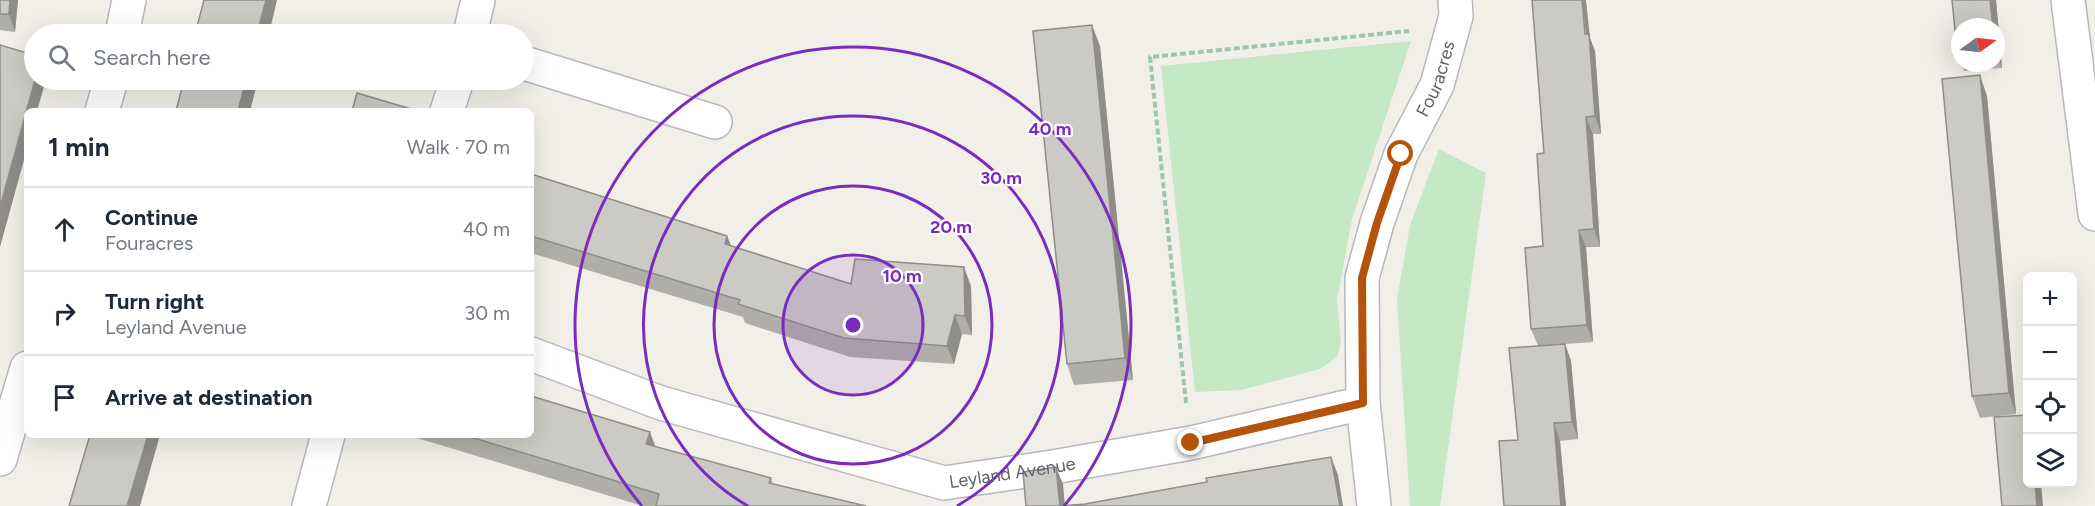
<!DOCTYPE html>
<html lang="en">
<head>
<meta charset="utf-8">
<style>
  body { margin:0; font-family:Figtree,sans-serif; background:#f2f2f3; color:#1f2937 }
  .controls { position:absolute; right:18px; bottom:18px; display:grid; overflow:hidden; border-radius:9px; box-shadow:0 6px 24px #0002 }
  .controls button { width:54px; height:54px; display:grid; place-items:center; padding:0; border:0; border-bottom:2px solid #e0e1e3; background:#fff; color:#1f2937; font:30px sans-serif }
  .compass { position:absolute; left:1951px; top:18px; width:54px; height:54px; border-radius:50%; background:#fff; box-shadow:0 6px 24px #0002; rotate:75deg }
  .stop { position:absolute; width:18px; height:18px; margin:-14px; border:4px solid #b45309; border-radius:50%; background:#fff }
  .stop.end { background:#b45309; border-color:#fff; box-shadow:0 2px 6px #0008 }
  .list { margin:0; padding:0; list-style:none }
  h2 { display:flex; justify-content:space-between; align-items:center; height:78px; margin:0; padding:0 24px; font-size:26px }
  h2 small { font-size:20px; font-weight:400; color:#747a83 }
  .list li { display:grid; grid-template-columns:39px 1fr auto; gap:18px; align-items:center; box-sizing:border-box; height:84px; padding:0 24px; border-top:2px solid #e0e1e3 }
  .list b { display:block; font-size:22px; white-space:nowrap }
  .list p { margin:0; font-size:20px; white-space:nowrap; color:#747a83 }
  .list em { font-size:20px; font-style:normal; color:#747a83 }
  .icon { flex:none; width:33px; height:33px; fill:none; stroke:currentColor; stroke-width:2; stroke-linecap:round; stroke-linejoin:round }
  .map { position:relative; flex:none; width:2095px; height:506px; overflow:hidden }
  .search { position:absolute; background:#fff; box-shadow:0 6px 24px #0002; left:24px; top:24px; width:510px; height:66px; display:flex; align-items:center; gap:15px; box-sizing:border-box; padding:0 21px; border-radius:33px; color:#747a83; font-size:22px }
  .panel { position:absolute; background:#fff; box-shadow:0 6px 24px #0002; left:24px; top:108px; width:510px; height:330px; border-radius:9px }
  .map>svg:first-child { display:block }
  .green { fill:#c5e8c5 }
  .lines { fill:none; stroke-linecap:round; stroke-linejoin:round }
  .minor-casing { stroke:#b5b8bc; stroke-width:36 }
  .path { stroke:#9cc7a9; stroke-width:4; stroke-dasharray:6 3; stroke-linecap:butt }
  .minor { stroke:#fff; stroke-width:33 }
  .wall { fill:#afaea9 }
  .shaded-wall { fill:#8f8d8a }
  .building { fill:#cccac5; stroke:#8f8d8a; stroke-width:1.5 }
  .route { stroke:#b45309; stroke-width:8 }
  .ring { fill:none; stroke:#7b2cbf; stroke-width:3 }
  .labels { text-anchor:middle; stroke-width:4.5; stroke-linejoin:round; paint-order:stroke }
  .street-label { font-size:18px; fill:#5f6368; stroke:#fff }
  .centre { fill:#7b2cbf; stroke:#fff; stroke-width:3 }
  .ring-label { font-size:18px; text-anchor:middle; font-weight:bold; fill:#7b2cbf; stroke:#fff; stroke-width:4.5; stroke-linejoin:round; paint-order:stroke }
</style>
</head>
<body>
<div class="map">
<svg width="2095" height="506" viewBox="0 0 2095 506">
  <rect width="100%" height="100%" fill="#f1efe8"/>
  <path class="green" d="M1411 41 1352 219 1337 301 1341 343 1337 357 1320 369 1241 390 1195 392 1161 66Z
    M1439 149 1486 173 1440 506H1410L1397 299 1410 225Z"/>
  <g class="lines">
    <g class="minor-casing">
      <g id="minor">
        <path d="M2068 0 2095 214"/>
        <path d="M122 34 129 0"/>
        <path d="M470 34 478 0"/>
        <path d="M524 63 715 122"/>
        <path d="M102 111 111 80"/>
        <path d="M447 111 457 80"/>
        <path id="s1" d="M531 354 661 403 944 483 1053 467 1191 443 1363 403"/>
        <path d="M0 459 27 368"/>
        <path d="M309 506 328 435"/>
        <path id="s2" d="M1374 506 1363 403 1362 278 1377 223 1401 154 1437 85 1456 16 1455 0"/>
      </g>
    </g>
    <path class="path" d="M1186 403 1150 57 1409 31"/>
    <use href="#minor" class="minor"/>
  </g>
  <path class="wall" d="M0 0H18L15 32 0 30Z
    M1952 0H1996L2002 68 1964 71 1961 63H1996V27H1960V59L1957 50Z
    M1590 38 1595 51 1601 134H1593L1600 247H1586L1593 342 1565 344 1571 361 1578 439 1560 441 1566 506H1504L1538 346 1531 329 1543 246 1544 153Z
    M1100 46 1133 380 1074 385 1067 364Z
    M1987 96 2016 414 1980 418 1972 396Z
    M531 174 727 236 731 245 851 284 971 286 972 335 962 334 954 364 850 357 745 323 743 317 531 253Z
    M407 435H531L656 447 771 478 773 484 866 506H643Z"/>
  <path class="shaded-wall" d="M10 0H18L15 32 9 14Z
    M266 0H277L269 34H257Z
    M1582 0H1586L1590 38 1595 51 1601 134 1595 116Z
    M1990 0H1996L2002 68 1996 51V27H1993Z
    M1092 25 1100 46 1133 380 1125 358Z
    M1980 75 1987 96 2016 414 2009 393Z
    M35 80H46L37 111H27V149L0 247V207Z
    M246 80H258L250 111H238Z
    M1586 117 1593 134 1600 247 1594 229Z
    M1579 230 1586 247 1593 342 1587 325Z
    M727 236 734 254 725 244Z
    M964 267 971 286 972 335 965 316Z
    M955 315 962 334 954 364 947 346Z
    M1565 344 1571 361 1578 439 1572 422Z
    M1554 423 1560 441 1566 506H1561Z
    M650 432 657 451 646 444Z
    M148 435H160L140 506H127Z
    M1331 457 1338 475 1343 506H1340Z
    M1056 467 1063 484 1065 506H1060Z
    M2035 483H2041L2043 506H2037Z"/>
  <path class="building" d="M0 0H10L9 14H0Z
    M204 0H266L257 34H195Z
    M1532 0H1582L1585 34H1589L1595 116 1586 117 1594 229 1579 230 1587 325 1531 329 1525 248 1543 246 1537 154 1544 153Z
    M1952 0H1990L1993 27H1960V50H1957Z
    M1092 25 1125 358 1067 364 1033 31Z
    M0 45 34 55 35 80 0 207Z
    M1980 75 2009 393 1972 396 1942 79Z
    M184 80H246L238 111H176Z
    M357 93 411 109 410 111H352Z
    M531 174 727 236 725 244 851 284 855 259 964 267 965 316 955 315 947 346 844 338 738 304 740 300 531 236Z
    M1565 344 1572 422 1554 423 1561 506H1504L1499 441 1518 440 1509 348Z
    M531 396 650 432 646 444 771 478 769 483 866 506H656L659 494 464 435H531Z
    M2028 415V483H2035L2037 506H2002L1994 417Z
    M90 435H148L127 506H69Z
    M1331 457 1340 506H1026L1023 472 1056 467 1060 506 1085 504 1207 482 1206 478Z"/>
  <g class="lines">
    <path class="route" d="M1191 443 1363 403 1362 278 1377 223 1401 154"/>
  </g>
  <circle cx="853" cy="325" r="70" fill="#7b2cbf" fill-opacity=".12"/>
  <g class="ring">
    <circle cx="853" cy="325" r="70"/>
    <circle cx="853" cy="325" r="139"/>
    <path d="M748 506A209 209 0 1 1 957 506"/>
    <path d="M642 506A278 278 0 1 1 1064 506"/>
  </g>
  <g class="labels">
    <g class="street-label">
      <text dy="6" stroke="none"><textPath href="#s2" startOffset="442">Fouracres</textPath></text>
      <text dy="6" stroke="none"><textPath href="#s1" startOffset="502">Leyland Avenue</textPath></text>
    </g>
  </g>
  <circle cx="853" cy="325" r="9" class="centre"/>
  <g class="ring-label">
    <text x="1050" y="135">40 m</text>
    <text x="1001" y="184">30 m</text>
    <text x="951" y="233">20 m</text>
    <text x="902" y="282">10 m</text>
  </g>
</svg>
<div class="controls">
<button>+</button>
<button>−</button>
<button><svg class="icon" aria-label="locate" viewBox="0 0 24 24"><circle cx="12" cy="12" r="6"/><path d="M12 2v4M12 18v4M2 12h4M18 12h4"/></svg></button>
<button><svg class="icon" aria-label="layers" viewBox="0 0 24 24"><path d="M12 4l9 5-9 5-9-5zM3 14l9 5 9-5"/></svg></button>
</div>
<svg class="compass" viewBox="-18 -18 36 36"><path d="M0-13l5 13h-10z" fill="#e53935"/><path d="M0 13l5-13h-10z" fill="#747a83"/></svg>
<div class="stop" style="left:1401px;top:154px"></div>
<div class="stop end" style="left:1191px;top:443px"></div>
<div class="search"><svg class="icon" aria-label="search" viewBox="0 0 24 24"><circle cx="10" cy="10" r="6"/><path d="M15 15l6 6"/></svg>Search here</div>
<section class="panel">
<h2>1 min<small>Walk · 70 m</small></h2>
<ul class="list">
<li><svg class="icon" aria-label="ahead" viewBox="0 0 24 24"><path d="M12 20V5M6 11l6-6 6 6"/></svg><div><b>Continue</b><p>Fouracres</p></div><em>40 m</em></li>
<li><svg class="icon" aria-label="right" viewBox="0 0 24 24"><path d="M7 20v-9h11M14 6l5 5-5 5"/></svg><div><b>Turn right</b><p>Leyland Avenue</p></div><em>30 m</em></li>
<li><svg class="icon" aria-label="arrive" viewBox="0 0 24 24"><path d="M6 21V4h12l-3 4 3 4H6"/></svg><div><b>Arrive at destination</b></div></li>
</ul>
</section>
</div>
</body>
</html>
